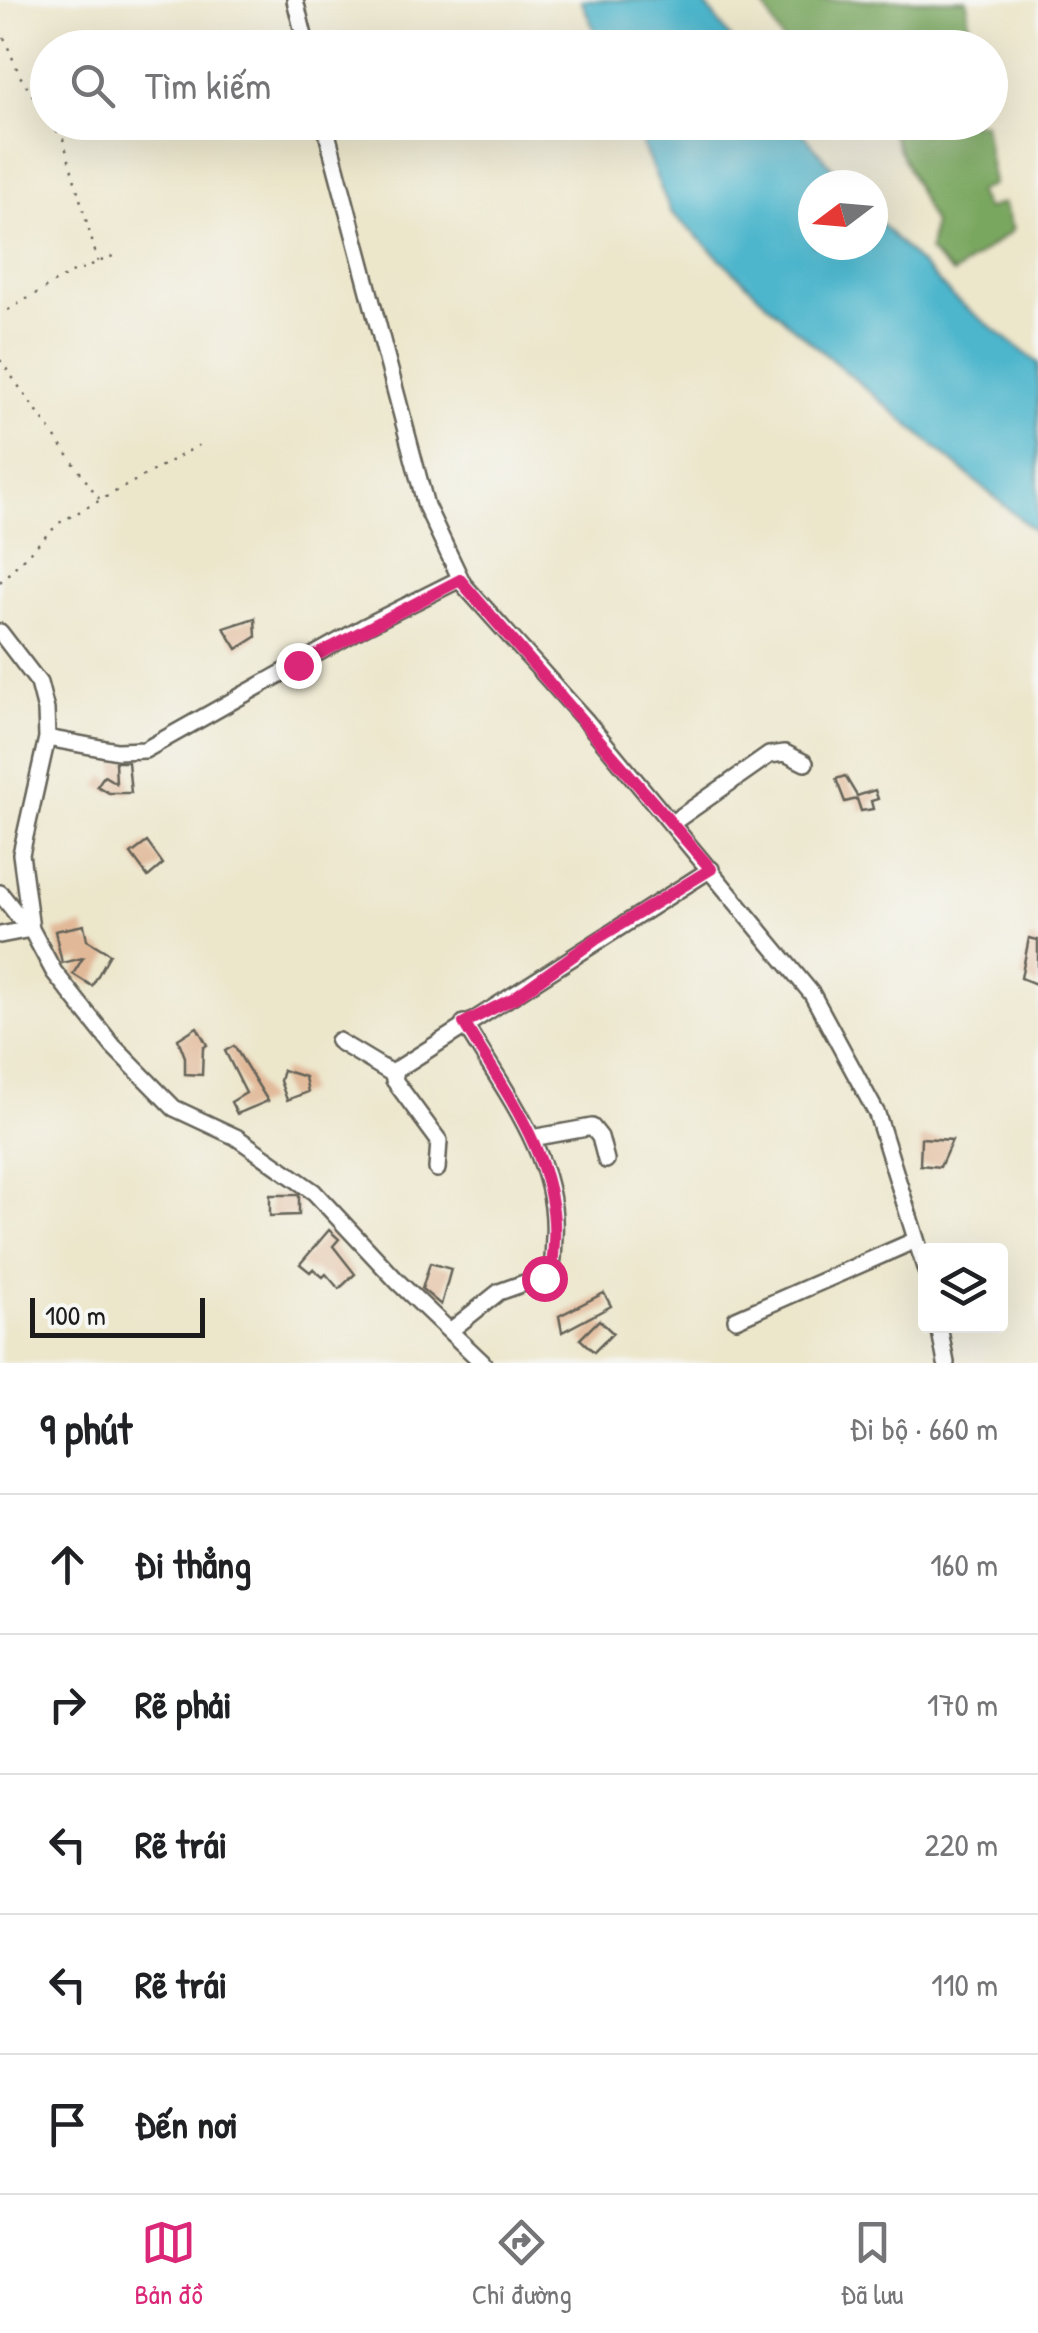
<!DOCTYPE html>
<html lang="vi">
<head>
<meta charset="utf-8">
<style>
  body { margin:0; font-family:"Patrick Hand",sans-serif; background:#f6f6f6; color:#202124 }
  .controls { position:absolute; right:30px; bottom:30px; display:grid; overflow:hidden; border-radius:10px; box-shadow:0 10px 40px #0002 }
  .controls button { width:90px; height:90px; display:grid; place-items:center; padding:0; border:0; border-bottom:2px solid #e0e0e0; background:#fff; color:#202124; font:50px sans-serif }
  .compass { position:absolute; left:798px; top:170px; width:90px; height:90px; border-radius:50%; background:#fff; box-shadow:0 10px 40px #0002; rotate:254deg }
  .scale { position:absolute; left:30px; bottom:25px; width:175px; box-sizing:border-box; padding-left:10px; border:5px solid #1c1c1c; border-top:0; font-size:28px; line-height:35px; white-space:nowrap; color:#1c1c1c; -webkit-text-stroke:8px #f6f6f2; paint-order:stroke }
  .stop { position:absolute; width:30px; height:30px; margin:-22px; border:8px solid #db2777; border-radius:50%; background:#fff }
  .stop.end { background:#db2777; border-color:#fff; box-shadow:0 2px 10px #0008 }
  .list { margin:0; padding:0; list-style:none }
  h2 { display:flex; justify-content:space-between; align-items:center; height:130px; margin:0; padding:0 40px; font-size:42px }
  h2 small { font-size:32px; font-weight:400; color:#757577 }
  .list li { display:grid; grid-template-columns:65px 1fr auto; gap:30px; align-items:center; box-sizing:border-box; height:140px; padding:0 40px; border-top:2px solid #e0e0e0 }
  .list b { display:block; font-size:38px; white-space:nowrap }
  .list em { font-size:32px; font-style:normal; color:#757577 }
  .icon { flex:none; width:55px; height:55px; fill:none; stroke:currentColor; stroke-width:2; stroke-linecap:round; stroke-linejoin:round }
  .map { position:relative; flex:none; width:1038px; height:1363px; overflow:hidden }
  .search { position:absolute; background:#fff; box-shadow:0 10px 40px #0002; left:30px; right:30px; top:30px; height:110px; display:flex; align-items:center; gap:25px; box-sizing:border-box; padding:0 35px; border-radius:55px; color:#757577; font-size:38px }
  .sheet { height:830px; background:#fff }
  nav { display:flex; justify-content:space-around; align-items:center; box-sizing:border-box; height:140px; border-top:2px solid #e0e0e0; background:#fff; font-size:28px; color:#757577 }
  nav a { display:grid; justify-items:center; gap:5px }
  nav .on { color:#db2777 }
  .map>svg:first-child { display:block }
  .forest { fill:#7aa760; stroke:#4b623e; stroke-width:2.5 }
  .water { fill:#4eb6cc; stroke:#356974; stroke-width:2.5 }
  .building { fill:#e1b999 }
  .lines { fill:none; stroke-linecap:round; stroke-linejoin:round }
  .minor-casing { stroke:#656359; stroke-width:20 }
  .path { stroke:#656359; stroke-width:2.5; stroke-dasharray:2.5 8; stroke-linecap:butt }
  .minor { stroke:#fff; stroke-width:15 }
  .route { stroke:#db2777; stroke-width:12 }
</style>
</head>
<body>
<div class="map">
<svg width="1038" height="1363" viewBox="0 0 1038 1363">
  <rect width="100%" height="100%" fill="#f6f6f2"/>
  <filter id="ink" filterUnits="userSpaceOnUse"><feTurbulence type="fractalNoise" baseFrequency=".01" numOctaves="2"/><feDisplacementMap in="SourceGraphic" scale="20" xChannelSelector="R" yChannelSelector="G"/><feConvolveMatrix kernelMatrix="1 2 1 2 8 2 1 2 1" color-interpolation-filters="sRGB"/></filter>
  <filter id="wash" filterUnits="userSpaceOnUse"><feTurbulence type="fractalNoise" baseFrequency=".0048" numOctaves="4" result="noise"/><feDisplacementMap in="SourceGraphic" scale="40" xChannelSelector="R" yChannelSelector="G"/><feGaussianBlur stdDeviation="2.25" result="paint"/><feColorMatrix in="noise" values="0 0 0 0 0 0 0 0 0 0 0 0 0 0 0 0 0 1.4 0 .05"/><feComposite in="paint" operator="in"/></filter>
  <g filter="url(#wash)">
    <rect width="100%" height="100%" fill="#ece6cb"/>
    <path class="forest" d="M761 0H967L970 47H786Z
      M866 123H984L993 184 977 192 986 209 1003 203 1013 230 953 274 929 251 933 224 890 130Z"/>
    <path class="water" d="M581 0H702L737 47H602Z
      M633 123H794L847 185H813V245H873V216L955 299 1038 363V534L787 322 671 212Z"/>
    <g id="blocks">
      <path class="building" d="M255 618 256 637 237 649 224 628Z
        M115 762H128L131 793H109L97 786 104 776 116 783Z
        M845 776 857 796 875 790 878 799 871 801 873 809 861 811 857 799 845 802 836 779Z
        M147 842 163 864 148 877 131 854Z
        M84 925 87 940 110 954 92 986 73 974 83 958 62 963 55 931Z
        M1029 938 1038 940V985L1021 978Z
        M197 1027 207 1045 203 1048 202 1075 185 1074V1057L178 1039Z
        M234 1046 268 1101 237 1114 231 1102 246 1093 225 1051Z
        M283 1070 305 1077 308 1092 287 1100 280 1081Z
        M921 1138 952 1140 940 1167 920 1165Z
        M270 1195H299V1215L270 1216Z
        M329 1230 339 1239 333 1246 355 1274 339 1289 326 1274 323 1277 313 1269 310 1272 300 1264Z
        M430 1263 451 1269 441 1305 422 1289Z
        M604 1293 611 1306 562 1332 559 1316Z
        M599 1320 613 1333 594 1352 580 1339Z"/>
    </g>
  </g>
  <g filter="url(#ink)">
    <use href="#blocks" fill-opacity="0" stroke="#656359" stroke-width="2.5"/>
    <g class="lines">
      <g class="minor-casing">
        <path id="minor" d="M295 0 307 48
          M324 122 426 506 463 584 587 722 812 994 877 1114 926 1271
          M0 632 39 683 46 710 47 738 21 854 31 929 54 972 113 1046 174 1108 236 1137 314 1192 397 1281 483 1363
          M47 738 117 751 145 750 364 627 460 579
          M672 823 769 755 785 753 805 763
          M0 893 19 917 29 922
          M0 935 31 929
          M338 1041 393 1074
          M532 1138 592 1127 600 1137 606 1160
          M437 1169 439 1141 394 1080 396 1070 711 869
          M736 1319 916 1240
          M939 1326 946 1363
          M450 1331 499 1292 547 1275C555 1264 553 1251 554 1237 559 1158 502 1088 464 1023"/>
      </g>
      <path class="path" d="M0 28 20 76 48 119
        M50 122 63 139 98 262
        M8 310 67 275 118 254
        M0 360 100 500
        M0 582 59 523 203 443"/>
      <use href="#minor" class="minor"/>
    </g>
  </g>
  <g class="lines" filter="url(#ink)">
    <path class="route" d="M298 665 460 580 711 869 595 940 514 998 464 1023C504 1090 559 1160 554 1242 553 1256 554 1267 544 1278"/>
  </g>
</svg>
<div class="controls">
<button><svg class="icon" aria-label="layers" viewBox="0 0 24 24"><path d="M12 4l9 5-9 5-9-5zM3 14l9 5 9-5"/></svg></button>
</div>
<svg class="compass" viewBox="-18 -18 36 36"><path d="M0-13l5 13h-10z" fill="#e53935"/><path d="M0 13l5-13h-10z" fill="#757577"/></svg>
<div class="scale">100 m</div>
<div class="stop" style="left:544px;top:1278px"></div>
<div class="stop end" style="left:298px;top:665px"></div>
<div class="search"><svg class="icon" aria-label="search" viewBox="0 0 24 24"><circle cx="10" cy="10" r="6"/><path d="M15 15l6 6"/></svg>Tìm kiếm</div>
</div>
<section class="sheet">
<h2>9 phút<small>Đi bộ · 660 m</small></h2>
<ul class="list">
<li><svg class="icon" aria-label="ahead" viewBox="0 0 24 24"><path d="M12 20V5M6 11l6-6 6 6"/></svg><div><b>Đi thẳng</b></div><em>160 m</em></li>
<li><svg class="icon" aria-label="right" viewBox="0 0 24 24"><path d="M7 20v-9h11M14 6l5 5-5 5"/></svg><div><b>Rẽ phải</b></div><em>170 m</em></li>
<li><svg class="icon" aria-label="left" viewBox="0 0 24 24"><path d="M17 20v-9H6M10 6l-5 5 5 5"/></svg><div><b>Rẽ trái</b></div><em>220 m</em></li>
<li><svg class="icon" aria-label="left" viewBox="0 0 24 24"><path d="M17 20v-9H6M10 6l-5 5 5 5"/></svg><div><b>Rẽ trái</b></div><em>110 m</em></li>
<li><svg class="icon" aria-label="arrive" viewBox="0 0 24 24"><path d="M6 21V4h12l-3 4 3 4H6"/></svg><div><b>Đến nơi</b></div></li>
</ul>
</section>
<nav>
<a class="on"><svg class="icon" aria-label="map" viewBox="0 0 24 24"><path d="M3 6l6-2 6 2 6-2v14l-6 2-6-2-6 2zM9 4v14M15 6v14"/></svg>Bản đồ</a>
<a><svg class="icon" aria-label="directions" viewBox="0 0 24 24"><path d="M12 3l9 9-9 9-9-9zM9 14v-3h6M13 9l2 2-2 2"/></svg>Chỉ đường</a>
<a><svg class="icon" aria-label="saved" viewBox="0 0 24 24"><path d="M7 4h10v16l-5-4-5 4z"/></svg>Đã lưu</a>
</nav>
</body>
</html>
